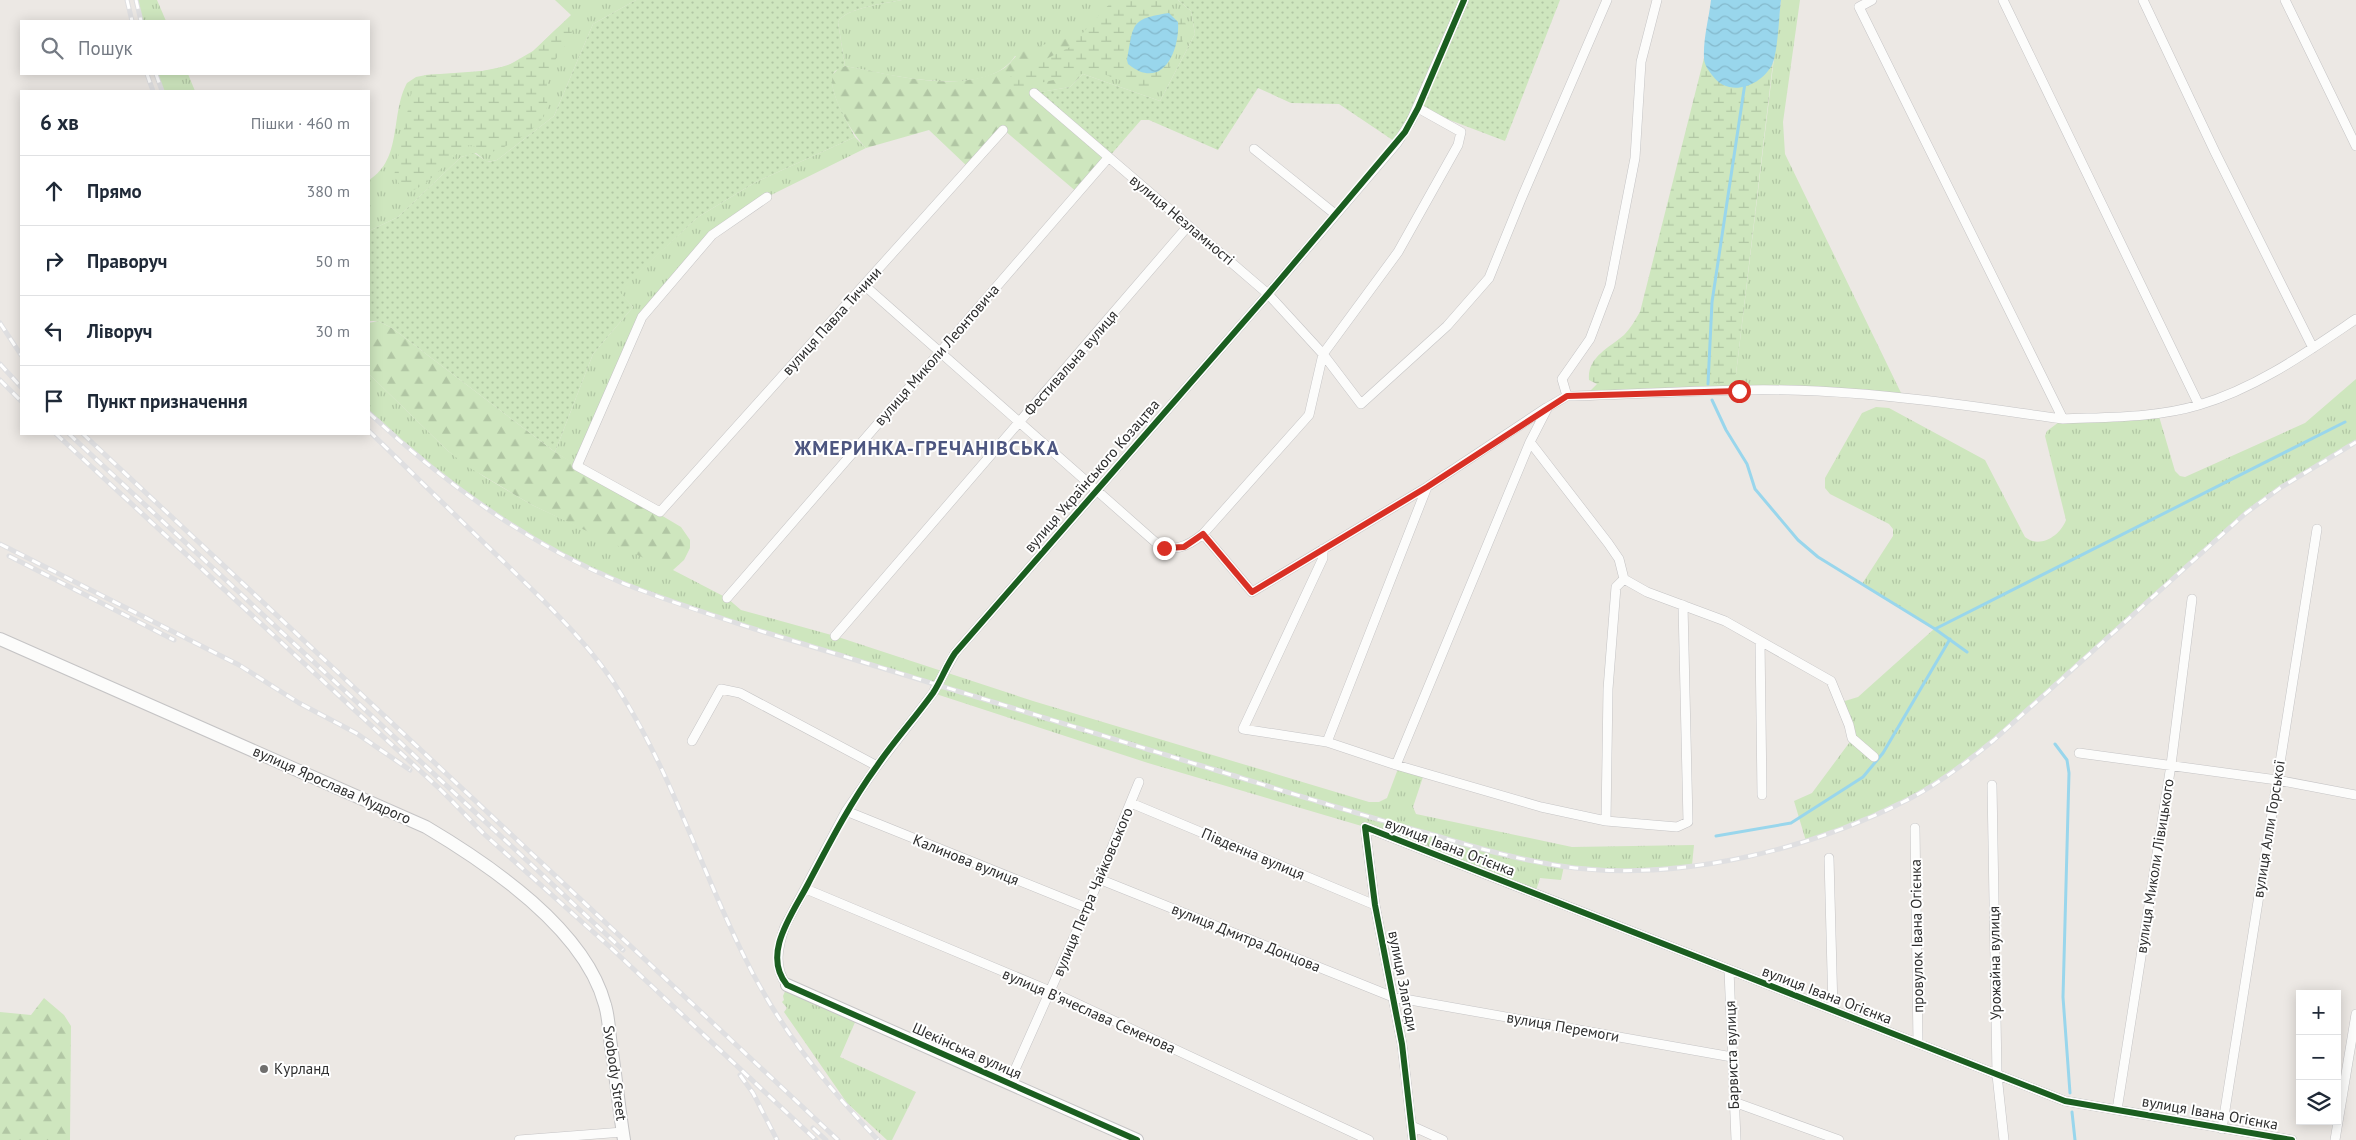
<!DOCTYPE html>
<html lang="uk">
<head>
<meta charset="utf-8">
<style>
  body { margin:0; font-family:"PT Sans",sans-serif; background:#f2f2f3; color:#1f2937 }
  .controls { position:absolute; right:15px; bottom:15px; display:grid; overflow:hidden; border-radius:0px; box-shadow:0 2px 12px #0003 }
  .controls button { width:45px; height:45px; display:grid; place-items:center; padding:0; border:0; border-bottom:1px solid #e0e1e3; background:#fff; color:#1f2937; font:25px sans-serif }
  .stop { position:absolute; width:15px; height:15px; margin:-11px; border:4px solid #d93025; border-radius:50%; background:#fff }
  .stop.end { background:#d93025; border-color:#fff; box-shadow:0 1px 5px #0008 }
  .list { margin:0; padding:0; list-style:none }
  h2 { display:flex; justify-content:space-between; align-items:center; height:65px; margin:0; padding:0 20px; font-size:21px }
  h2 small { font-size:16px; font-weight:400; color:#747a83 }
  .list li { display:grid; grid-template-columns:32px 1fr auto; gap:15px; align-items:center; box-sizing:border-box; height:70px; padding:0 20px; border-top:1px solid #e0e1e3 }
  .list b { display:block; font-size:19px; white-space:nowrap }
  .list em { font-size:16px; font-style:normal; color:#747a83 }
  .icon { flex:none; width:28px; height:28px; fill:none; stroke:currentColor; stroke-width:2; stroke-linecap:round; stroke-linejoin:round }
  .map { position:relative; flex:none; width:2356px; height:1140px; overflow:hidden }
  .search { position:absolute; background:#fff; box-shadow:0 2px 12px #0003; left:20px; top:20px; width:350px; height:55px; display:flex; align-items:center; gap:12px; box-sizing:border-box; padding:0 18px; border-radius:0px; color:#747a83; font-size:19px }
  .panel { position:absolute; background:#fff; box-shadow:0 2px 12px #0003; left:20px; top:90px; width:350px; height:345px; border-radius:0px }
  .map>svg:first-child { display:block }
  .grass { fill:url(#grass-tufts) }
  .forest { fill:url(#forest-firs) }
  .wetland { fill:url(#wetland-marsh) }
  .garden { fill:url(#garden-dots) }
  .water { fill:url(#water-waves) }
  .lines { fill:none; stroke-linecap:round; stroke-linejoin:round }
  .stream { stroke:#99d6ec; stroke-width:3 }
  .street-casing { stroke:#c5c4c5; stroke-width:10 }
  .secondary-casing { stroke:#c5c4c5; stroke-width:14 }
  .street { stroke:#fcfcfb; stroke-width:9 }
  .secondary { stroke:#fcfcfb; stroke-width:12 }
  .rail-casing { stroke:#dfdfe1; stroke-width:5 }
  .rail { stroke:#fff; stroke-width:3; stroke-dasharray:9; stroke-linecap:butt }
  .cycleway-casing { stroke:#fff; stroke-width:9 }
  .cycleway { stroke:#1b5e20; stroke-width:6 }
  .route { stroke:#d93025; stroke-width:6 }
  .poi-dot { fill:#706f6e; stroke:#fff; stroke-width:2 }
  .labels { text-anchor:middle; stroke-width:4; stroke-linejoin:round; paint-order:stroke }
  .street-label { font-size:15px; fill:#2e2e2e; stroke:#fff }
  .poi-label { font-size:15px; fill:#2e2e2e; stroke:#fff; text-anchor:start }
  .district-label { font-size:20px; font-weight:bold; letter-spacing:1px; fill:#4d5680; stroke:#fff }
</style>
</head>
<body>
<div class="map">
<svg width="2356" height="1140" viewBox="0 0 2356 1140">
  <defs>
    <pattern id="grass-tufts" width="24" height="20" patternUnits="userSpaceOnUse" patternTransform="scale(1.25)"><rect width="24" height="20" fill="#cee6be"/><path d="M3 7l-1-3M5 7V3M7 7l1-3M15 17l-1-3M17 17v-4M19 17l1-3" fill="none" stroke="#b1c6a4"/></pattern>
    <pattern id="forest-firs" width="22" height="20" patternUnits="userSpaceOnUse" patternTransform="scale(1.25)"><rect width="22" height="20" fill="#cee6be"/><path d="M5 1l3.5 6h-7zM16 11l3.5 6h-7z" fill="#b1c6a4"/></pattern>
    <pattern id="wetland-marsh" width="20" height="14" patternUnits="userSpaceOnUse" patternTransform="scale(1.25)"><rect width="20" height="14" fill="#cee6be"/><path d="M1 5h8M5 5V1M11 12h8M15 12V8" fill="none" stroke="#b1c6a4"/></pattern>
    <pattern id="garden-dots" width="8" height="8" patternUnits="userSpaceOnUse" patternTransform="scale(1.25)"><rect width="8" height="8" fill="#cee6be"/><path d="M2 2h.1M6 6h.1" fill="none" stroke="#b1c6a4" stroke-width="1.8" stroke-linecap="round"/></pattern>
    <pattern id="water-waves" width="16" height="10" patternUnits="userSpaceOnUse" patternTransform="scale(1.25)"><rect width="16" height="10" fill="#99d6ec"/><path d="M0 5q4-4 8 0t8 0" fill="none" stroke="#84b8cb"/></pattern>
  </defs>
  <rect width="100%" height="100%" fill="#ece8e4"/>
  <path class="grass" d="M136 0H157L166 21H141Z
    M555 0H636L593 24 554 116 497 160 487 162 476 153 461 157 398 217 369 231V180C403 159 390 114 407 83L416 77 426 75 482 71 507 66 533 51 571 15Z
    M902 0H1178L1191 11 1195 34 1160 101 1083 74 1015 56C986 101 888 74 845 66L838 22C845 8 887 3 902 0Z
    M1781 0H1800L1783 122 1785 154 1903 397 1816 391 1586 395 1597 384H1708L1736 374Z
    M156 74H188L195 91H162Z
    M855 137 866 148 767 197 726 223 642 317 577 466 555 452 593 354 633 307 618 291 698 217 756 182Z
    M369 374 448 451 483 476 532 505 673 570 727 598 741 610 835 636 1033 701 1369 802H1379L1387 798 1399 766 1424 774 1413 807 1416 814 1572 847 1694 845 1692 865 1624 870 1564 866 1561 880 1540 878 1535 894 1365 827 1148 763 933 693 938 684 696 610 599 572 542 542 466 494 424 462 369 413Z
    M2356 379V442L2280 488 2246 513 1978 753 1947 776 1902 803 1806 841 1794 801 1812 793 1852 739 1838 703 1858 697 1934 629 1862 584 1893 536V529L1889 524 1830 494 1825 488V478L1862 413 1876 407 1889 408 1985 460 2025 537C2040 549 2060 536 2066 520L2045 436 2047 431 2063 419 2158 413 2175 471 2180 476 2185 477 2305 423Z
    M786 989 856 1020 840 1057 916 1092 892 1140H887L847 1103 784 1012 787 1008 782 1002 784 1000 783 996Z"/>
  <path class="forest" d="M1072 38 1081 41 1083 74 1070 87 1035 93 1108 158 1078 193 1004 130 969 168 929 130 866 148C852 134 829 95 832 75L839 68 845 66C892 74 956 94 1001 70 1010 66 1013 57 1021 52L1061 39Z
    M378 321 392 328 555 452 681 527 690 540V548L684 560 673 570H669L532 505 470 468 448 451 369 374V323Z
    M44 998 64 1015 71 1026 70 1140H0V1012L31 1015Z"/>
  <path class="wetland" d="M1113 0H1156L1182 13 1187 28 1185 36 1165 79 1150 91 1144 90 1096 71 1011 89 1006 88 1003 84 1006 79 1070 47Z
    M567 22 573 28C570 44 555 56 549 72 545 82 548 96 547 107 546 126 508 146 492 152L470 145 464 147 425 184 410 192 402 188 394 176 412 90 414 84 425 75C462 73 501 75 531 53 543 44 554 28 567 22Z
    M1704 58 1724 76 1762 71 1773 62 1736 374 1725 383 1708 384H1597L1589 380C1587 357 1609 348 1624 335 1631 328 1635 320 1640 312Z"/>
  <path class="garden" d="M636 0H902C887 3 845 8 838 22L845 66 835 71C824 85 848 122 855 137L756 182 698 217 619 291 633 307 593 354 555 452 392 328 378 321H369V231L398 217 461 157 474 153 488 162 497 160 554 116 593 24Z
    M1178 0H1560L1505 141 1418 108 1397 143 1339 104 1291 103 1258 88 1218 150 1149 120H1141L1108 158 1034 93 1070 87 1083 74 1160 101 1195 34 1191 11Z"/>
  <path class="water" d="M1711 0H1781C1779 15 1778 53 1772 65 1760 87 1728 98 1712 75 1708 70 1704 64 1704 58 1703 39 1709 18 1711 0Z
    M1169 13 1178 22C1180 51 1162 92 1128 64L1127 60C1134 23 1130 19 1169 13Z"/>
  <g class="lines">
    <path class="stream" d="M1708 384 1712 302 1745 83
      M1712 400 1726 430 1747 464 1755 489 1798 540 1818 557 1935 629 1967 652
      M1935 629 2345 422
      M2055 744 2067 760 2069 773 2063 997 2070 1093
      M1716 836 1791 823 1863 777 1883 753 1950 639
      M2072 1112 2075 1140"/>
    <g class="street-casing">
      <path id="street" d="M1657 0 1641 62 1635 158 1610 286 1590 339 1562 379 1567 396C1650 394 1734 387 1818 391 1900 395 1982 408 2063 419
        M1872 0 1859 7 2063 419C2108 417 2156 418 2199 405 2257 388 2307 352 2356 319
        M2003 0 2199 405
        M2143 0 2215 152 2313 348
        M2285 0 2356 146
        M1034 93 1268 294 1323 354 1361 404 1447 326 1489 278 1522 197 1607 0
        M1254 149 1335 214
        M767 197 712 235 642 317 577 466 660 512 1003 130
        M864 285 1154 541C1172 554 1187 547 1203 534L1309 415 1323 354 1398 252 1458 145 1461 132 1418 108
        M1567 396 1548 407 1530 442 1608 543 1619 559 1624 579 1647 592 1725 621 1831 681 1849 725 1852 738 1874 757
        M1427 487 1327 742 1396 765 1530 442
        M1203 534 1252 592 1427 487 1546 408
        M1323 549V558L1243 729 1327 742
        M727 598 1108 158
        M835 636 1188 226
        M1760 641 1762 795
        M692 741 721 689 740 693 877 766
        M2079 753 2277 780 2356 795
        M1396 765 1541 807 1606 821 1608 689 1616 587 1624 579
        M1992 785 1997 1075 2004 1140
        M1131 803 1375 905
        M846 811 1087 908
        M1606 821 1677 827 1688 822 1683 605
        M1915 828 1918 1044
        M1829 858 1833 1010
        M1099 879 1393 997 1732 1057
        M806 889 1050 991 1369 1140
        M1729 970 1736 1140
        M787 985C773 968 778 946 785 926L846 811 877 766 933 693 955 653 1268 294 1397 143 1411 121 1464 0
        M1009 1083 1087 908 1139 782
        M1734 1102 1839 1140
        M2117 1110 2171 765 2192 599
        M1412 1126 1443 1140
        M2222 1129 2317 529
        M519 1140 623 1132
        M1413 1140 1402 1044 1375 905 1365 827 2065 1101 2292 1140
        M2335 1140 2356 1014"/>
    </g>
    <g class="secondary-casing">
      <path id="secondary" d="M0 639 426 827C490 865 585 929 605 1005 609 1018 609 1033 611 1046 616 1077 619 1109 624 1140
        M787 985 1137 1140"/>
    </g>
    <use href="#street" class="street"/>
    <use href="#secondary" class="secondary"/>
    <g class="rail-casing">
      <path id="rail" d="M127 0 132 21
        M136 0 141 21
        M147 74 153 91
        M156 74 162 91
        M0 323 21 355
        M0 364 21 387
        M0 380 21 401
        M369 413C443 482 526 543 620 582 667 601 715 616 764 632 913 677 1062 723 1212 769 1284 791 1357 814 1430 834 1477 848 1526 862 1575 868 1682 880 1808 850 1903 802 1936 786 1966 763 1994 740L2246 513 2280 488 2356 442
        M369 431C414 475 460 520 506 564 548 605 592 646 623 697 672 776 700 866 741 950 776 1024 822 1081 878 1140
        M56 434 442 791 484 834 610 947 816 1140
        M69 434 623 950
        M83 434 838 1140
        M0 544 239 665 299 703 356 733 410 770
        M9 556 174 640
        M740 1075 753 1093 777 1140
        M813 1128 826 1140"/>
    </g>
    <use href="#rail" class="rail"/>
    <g class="cycleway-casing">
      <path id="cycleway" d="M1137 1140 787 985C761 954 793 913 808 884 829 844 850 803 877 766 894 741 915 718 933 693 941 681 946 666 955 653L1268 294 1405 132 1418 108 1464 0
        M1413 1140 1402 1044 1375 905 1365 827 2065 1101 2292 1140"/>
    </g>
    <use href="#cycleway" class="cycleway"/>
  </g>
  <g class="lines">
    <path class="route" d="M1164 548 1184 547 1203 534 1252 592 1427 487 1567 396 1739 391"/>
  </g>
  <circle class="poi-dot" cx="264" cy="1069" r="5"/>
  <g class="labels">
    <g class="street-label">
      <text transform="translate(1182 220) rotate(40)" y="5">вулиця Незламності</text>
      <text transform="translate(832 321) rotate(-48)" y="5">вулиця Павла Тичини</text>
      <text transform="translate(937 355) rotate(-49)" y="5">вулиця Миколи Леонтовича</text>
      <text transform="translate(1071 363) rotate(-49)" y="5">Фестивальна вулиця</text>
      <text transform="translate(1092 476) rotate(-49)" y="5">вулиця Українського Козацтва</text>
      <text transform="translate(332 785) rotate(24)" y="5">вулиця Ярослава Мудрого</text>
      <text transform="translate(2269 829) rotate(-81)" y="5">вулиця Алли Горської</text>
      <text transform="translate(1450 847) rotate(21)" y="5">вулиця Івана Огієнка</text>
      <text transform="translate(1253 854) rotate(23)" y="5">Південна вулиця</text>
      <text transform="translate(966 860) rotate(22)" y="5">Калинова вулиця</text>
      <text transform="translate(2155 866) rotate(-81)" y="5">вулиця Миколи Лівицького</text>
      <text transform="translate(1093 892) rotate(-67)" y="5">вулиця Петра Чайковського</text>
      <text transform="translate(1917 936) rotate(-91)" y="5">провулок Івана Огієнка</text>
      <text transform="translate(1246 938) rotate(22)" y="5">вулиця Дмитра Донцова</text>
      <text transform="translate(1995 963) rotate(-91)" y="5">Урожайна вулиця</text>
      <text transform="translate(1403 981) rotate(79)" y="5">вулиця Злагоди</text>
      <text transform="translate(1827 995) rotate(21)" y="5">вулиця Івана Огієнка</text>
      <text transform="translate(1089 1011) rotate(24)" y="5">вулиця В'ячеслава Семенова</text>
      <text transform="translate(1563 1027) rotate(10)" y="5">вулиця Перемоги</text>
      <text transform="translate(967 1051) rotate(24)" y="5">Шекінська вулиця</text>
      <text transform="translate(1732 1055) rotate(-92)" y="5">Барвиста вулиця</text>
      <text transform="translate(615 1073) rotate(82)" y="5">Svobody Street</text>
      <text transform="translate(2210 1113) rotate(10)" y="5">вулиця Івана Огієнка</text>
    </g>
    <g class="poi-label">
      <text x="274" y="1074">Курланд</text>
    </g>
    <g class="district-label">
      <text x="927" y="455">ЖМЕРИНКА-ГРЕЧАНІВСЬКА</text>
    </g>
  </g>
</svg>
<div class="controls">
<button>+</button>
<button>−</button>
<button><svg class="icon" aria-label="layers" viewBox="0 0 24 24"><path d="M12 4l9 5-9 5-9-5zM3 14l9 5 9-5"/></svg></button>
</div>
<div class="stop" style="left:1739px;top:391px"></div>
<div class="stop end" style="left:1164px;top:548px"></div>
<div class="search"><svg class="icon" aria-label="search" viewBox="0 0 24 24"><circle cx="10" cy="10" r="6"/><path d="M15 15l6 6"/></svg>Пошук</div>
<section class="panel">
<h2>6 хв<small>Пішки · 460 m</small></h2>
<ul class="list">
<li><svg class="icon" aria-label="ahead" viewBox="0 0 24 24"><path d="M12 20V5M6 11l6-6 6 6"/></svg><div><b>Прямо</b></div><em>380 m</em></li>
<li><svg class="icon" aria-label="right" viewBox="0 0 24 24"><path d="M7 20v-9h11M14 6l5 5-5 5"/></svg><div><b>Праворуч</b></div><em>50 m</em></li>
<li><svg class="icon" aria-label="left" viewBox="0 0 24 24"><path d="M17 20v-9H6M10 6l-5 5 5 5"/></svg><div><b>Ліворуч</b></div><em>30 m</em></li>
<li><svg class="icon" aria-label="arrive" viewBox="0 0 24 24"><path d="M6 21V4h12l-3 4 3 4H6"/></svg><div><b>Пункт призначення</b></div></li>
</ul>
</section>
</div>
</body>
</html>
